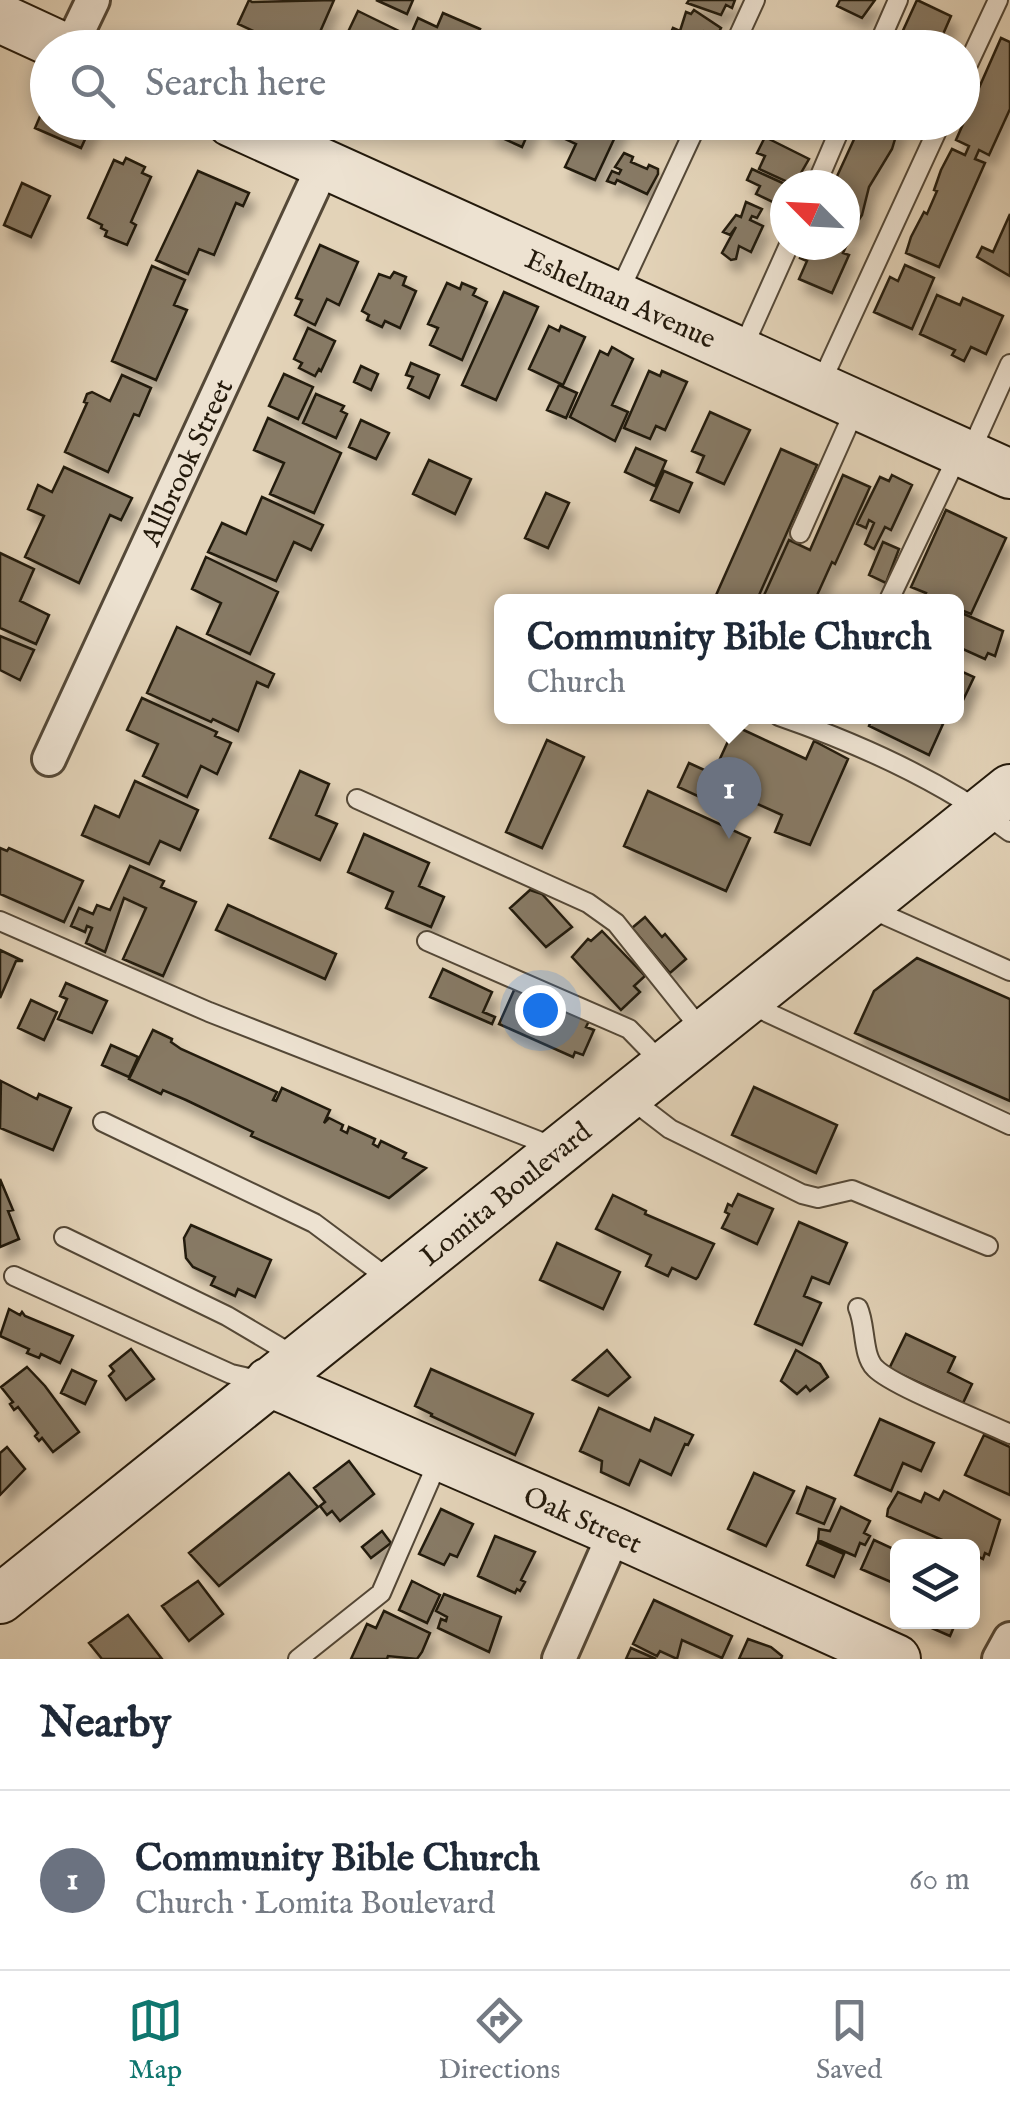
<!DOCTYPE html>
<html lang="en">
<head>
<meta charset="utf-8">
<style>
  body { margin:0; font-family:"IM FELL English",serif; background:#f6f6f7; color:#1f2937 }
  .controls { position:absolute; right:30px; bottom:30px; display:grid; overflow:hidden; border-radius:15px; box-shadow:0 5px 15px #0003 }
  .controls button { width:90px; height:90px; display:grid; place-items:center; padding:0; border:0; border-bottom:2px solid #e0e1e3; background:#fff; color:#1f2937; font:50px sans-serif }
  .compass { position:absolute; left:770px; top:170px; width:90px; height:90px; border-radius:50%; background:#fff; box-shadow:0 5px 15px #0003; rotate:294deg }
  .you { position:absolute; left:540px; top:1010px; width:35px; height:35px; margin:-25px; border:8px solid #fff; border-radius:50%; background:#1a73e8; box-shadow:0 0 0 15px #1a73e833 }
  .badge { display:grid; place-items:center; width:65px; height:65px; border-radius:50%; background:#0f766e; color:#fff; font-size:32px; font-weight:700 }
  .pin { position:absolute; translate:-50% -82px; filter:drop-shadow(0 2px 5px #0008) }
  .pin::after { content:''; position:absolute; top:52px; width:35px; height:30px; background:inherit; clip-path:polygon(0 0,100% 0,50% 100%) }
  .popup { position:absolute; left:494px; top:594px; width:470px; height:130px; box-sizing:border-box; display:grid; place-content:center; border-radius:15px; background:#fff; filter:drop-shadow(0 2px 8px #0005); font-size:32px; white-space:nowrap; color:#747a83 }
  .popup b { font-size:38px; color:#1f2937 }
  .popup::after { content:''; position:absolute; left:50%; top:100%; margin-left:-20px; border:20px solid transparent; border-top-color:#fff }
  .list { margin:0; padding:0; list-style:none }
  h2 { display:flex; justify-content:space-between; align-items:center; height:130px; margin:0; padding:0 40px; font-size:42px }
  h2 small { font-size:32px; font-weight:400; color:#747a83 }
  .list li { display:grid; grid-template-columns:65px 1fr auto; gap:30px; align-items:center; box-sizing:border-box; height:180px; padding:0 40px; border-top:2px solid #e0e1e3 }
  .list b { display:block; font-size:38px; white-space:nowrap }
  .list p { margin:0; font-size:32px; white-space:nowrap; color:#747a83 }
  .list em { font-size:32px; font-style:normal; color:#747a83 }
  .icon { flex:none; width:55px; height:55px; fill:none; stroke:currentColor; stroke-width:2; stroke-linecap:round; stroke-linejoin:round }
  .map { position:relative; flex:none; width:1010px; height:1659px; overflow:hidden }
  .search { position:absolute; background:#fff; box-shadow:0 5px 15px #0003; left:30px; right:30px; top:30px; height:110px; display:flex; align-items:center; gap:25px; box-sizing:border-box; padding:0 35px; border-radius:55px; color:#747a83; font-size:38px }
  .sheet { height:310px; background:#fff }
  nav { display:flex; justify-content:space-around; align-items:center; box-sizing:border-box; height:140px; border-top:2px solid #e0e1e3; background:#fff; font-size:28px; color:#747a83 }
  nav a { display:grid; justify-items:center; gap:5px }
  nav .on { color:#0f766e }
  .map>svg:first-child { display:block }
  .building { fill:#877a65; stroke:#241a0c; stroke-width:2.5; filter:url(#shadow) }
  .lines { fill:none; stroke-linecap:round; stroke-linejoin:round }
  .lane-casing { stroke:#544837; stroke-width:22 }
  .street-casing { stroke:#544837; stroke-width:38 }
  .secondary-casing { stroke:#241a0c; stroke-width:52 }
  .lane { stroke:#ede2d1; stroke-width:18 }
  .street { stroke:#ede2d1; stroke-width:32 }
  .secondary { stroke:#ede2d1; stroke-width:48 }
  .labels { text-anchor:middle; stroke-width:8; stroke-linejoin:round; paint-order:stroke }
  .street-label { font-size:28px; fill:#241a0c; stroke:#ede2d1 }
</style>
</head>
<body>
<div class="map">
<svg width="1010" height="1659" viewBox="0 0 1010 1659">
  <defs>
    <filter id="shadow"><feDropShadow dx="6" dy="11" stdDeviation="5" flood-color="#0004"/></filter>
  </defs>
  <rect width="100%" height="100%" fill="#e3d3b8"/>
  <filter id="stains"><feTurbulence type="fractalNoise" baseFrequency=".002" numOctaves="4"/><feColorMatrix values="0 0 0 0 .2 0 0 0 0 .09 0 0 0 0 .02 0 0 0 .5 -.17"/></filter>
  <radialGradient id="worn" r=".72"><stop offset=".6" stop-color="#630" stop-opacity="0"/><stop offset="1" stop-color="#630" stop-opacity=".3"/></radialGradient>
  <path class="building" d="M249 0 252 2 334 0 313 48H290L238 24Z
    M376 0H413L407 14Z
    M689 0H735L732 8 726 5 721 15 687 3Z
    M840 0H875L862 18 837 6Z
    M917 0 951 16 937 48H895Z
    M694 10 721 28 716 38 705 32 706 46 670 35 673 28 680 31 686 12 691 14Z
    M358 11 401 32 394 48H340L342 44 347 46 352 36 347 34Z
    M443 13 480 29 474 42 480 48H405L418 18 437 27Z
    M499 37 524 48H494Z
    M795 37 816 46 818 43 829 48 791 47Z
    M1001 38 1010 42V109L989 155 979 150 975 159 985 163 939 267 906 253 911 237 924 212 927 214 937 191 934 190 941 170 952 149 965 155 969 146 956 140Z
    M47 100 48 122H93L81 148 35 128Z
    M496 122H533L522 147 491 133Z
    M547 122H622L595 180 565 167 576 144 544 129Z
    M862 122H891L899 126 892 149 869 187 862 215 853 229 845 226V185H833Z
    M765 137 809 159 794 185 759 169 765 156 757 153Z
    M624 153 633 157 631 162 647 169 649 165 658 169V174L647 194 617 180 615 184 607 181 612 171 619 174 621 170 615 167Z
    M126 158 145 167 142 173 151 177 131 222 136 225 127 245 105 236 107 231 101 228 102 225 88 218 114 160 123 164Z
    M752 169 787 185 779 205 756 194 760 186 747 180Z
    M198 171 249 193 243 206 236 203 214 255 199 249 188 274 156 260Z
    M22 183 50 196 31 237 4 225Z
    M746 202 762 209 757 218 752 216 750 220 763 226 751 252 739 246 736 259 731 260 722 253 736 227 730 235 723 232 736 215 741 217Z
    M1010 214V276L977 257 982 247 993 252Z
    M845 236 850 238 843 253 849 255 832 293 799 279 807 261 800 258 805 245H845Z
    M320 245 358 262 339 305 327 299 315 325 295 315 302 300 296 298Z
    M905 265 934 278 912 329 874 312 890 277 898 281Z
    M152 266 185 280 174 305 187 310 156 380 112 361Z
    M394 272 406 277 403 285 416 291 400 328 385 321 382 327 367 320 369 315 362 311 379 274 390 278Z
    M447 283 460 289 462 283 476 289 473 295 487 302 462 360 430 345 438 328 428 324Z
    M504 292 538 307 496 400 462 385Z
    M937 295 960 305 963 298 1003 316 986 354 971 347 964 361 952 355 955 350 920 334Z
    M549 326 559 331 561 326 585 337 563 385 529 369Z
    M308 328 335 341 321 371 319 369 315 376 299 368 302 363 294 359Z
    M612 347 633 359 612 405 628 412 615 441 570 417 600 351 608 355Z
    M411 363 439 375 429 398 408 388 413 377 406 375Z
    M361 366 378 374 371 390 354 382Z
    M649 371 660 376 662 371 687 382 665 430 656 426 650 439 624 428Z
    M284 374 313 387 298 419 269 406Z
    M122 375 151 388 139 416 134 414 108 472 65 452 87 403 84 402 87 394 92 392 110 401Z
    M559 385 577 393 566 418 547 410Z
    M316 394 344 406 341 411 347 414 336 438 303 423Z
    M710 412 750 430 724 484 697 472 704 456 692 451Z
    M268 418 341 453 314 513 270 494 284 463 254 450Z
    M361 420 389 433 376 459 349 447Z
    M636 448 666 461 655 486 625 472Z
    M781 449 817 465 756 602H713Z
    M429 460 471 479 455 514 413 494Z
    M64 467 132 498 121 520 110 515 79 583 25 557 44 516 28 509 38 485 52 492Z
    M664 471 692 483 679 512 651 500Z
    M843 475 870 487 835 564 832 562 814 602H761L789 540 810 550Z
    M892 475 912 485 891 530 885 527 874 549 865 544 874 523 869 520 866 528 857 524 880 477 889 481Z
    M546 493 569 503 548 548 525 538Z
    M262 497 323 525 311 550 294 542 276 581 208 552 222 523 246 534Z
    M946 510 1006 538 971 614 956 608V602H922L926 593 911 587Z
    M883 542 899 549 886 583 869 575Z
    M0 553 34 569 20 601 49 615 36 644 0 628Z
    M206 557 278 592 250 654 207 634 221 603 192 589Z
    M957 611 1003 631 995 656 988 653 985 659 956 646Z
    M177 627 274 674 268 687 257 682 238 731 213 719 211 722 147 693Z
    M0 636 34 650 20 680 0 670Z
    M956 669 974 677 956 715Z
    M142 698 217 732 215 736 231 743 217 774 201 766 187 797 143 776 158 744 127 730Z
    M873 716H927L943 724 929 755 869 726Z
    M735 726 806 759 814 741 848 759 810 845 775 832 782 815 735 794 728 810 678 787 689 763 713 774Z
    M547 740 584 757 542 848 506 832Z
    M300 771 329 784 316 815 337 824 320 860 270 838Z
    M135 781 198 810 180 850 160 841 149 864 82 835 95 806 119 817Z
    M648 791 750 838 726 891 624 846Z
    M364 834 429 863 419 886 444 897 431 927 386 908 393 892 348 872Z
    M0 848 7 851 9 848 83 881 64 922 0 894Z
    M130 866 164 881 161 887 196 902 163 976 123 959 146 908 124 898 105 952 86 943 92 928 87 926 85 932 71 926 79 908 93 914 97 905 110 910Z
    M530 890 542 894 572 927 546 947 510 908Z
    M228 905 336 954 325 979 216 930Z
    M645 917 662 937 665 934 686 959 670 973 632 928Z
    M602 931 645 976 634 986 640 992 621 1010 572 957 588 939 591 941Z
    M0 950 23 961H16L0 998Z
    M917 958 1010 999V1101L855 1033 874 991Z
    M443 969 492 992 483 1012 495 1017 492 1024 430 997Z
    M66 983 107 1001 92 1033 58 1019 67 999 60 996Z
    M515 988 589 1021 586 1027 594 1030 583 1055 575 1052 573 1057 499 1024Z
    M31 1000 57 1012 44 1040 18 1028Z
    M153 1030 172 1039 171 1042 181 1049 277 1092 273 1100 276 1101 282 1088 330 1110 324 1123 329 1118 343 1125 341 1130 347 1133 349 1127 375 1139 373 1144 378 1147 381 1141 406 1153 403 1158 426 1168 389 1198 251 1136 253 1132 186 1100 163 1090 161 1094 129 1079Z
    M111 1045 138 1057 129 1077 102 1065Z
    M1 1081 37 1099 39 1094 71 1108 53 1150 0 1128Z
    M754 1087 837 1125 816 1173 732 1135Z
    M0 1179 13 1210 8 1211 19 1239 0 1247Z
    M738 1194 773 1209 757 1244 722 1228 729 1214 725 1212 728 1204 732 1206Z
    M613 1195 646 1211 645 1214 714 1244 698 1277 696 1279 672 1268 668 1276 646 1266 651 1255 596 1229Z
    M799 1222 847 1243 829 1284 812 1277 804 1296 821 1303 802 1345 755 1324Z
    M191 1225 271 1260 255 1297 238 1289 235 1296 211 1285 215 1277 193 1267 186 1258 184 1238Z
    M557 1243 620 1272 603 1309 540 1280Z
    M9 1309 20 1315 22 1312 25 1316 73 1336 60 1363 41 1354 39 1358 27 1353 29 1349 0 1336Z
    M906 1334 955 1357 948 1372 972 1384 963 1403 889 1369Z
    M131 1349 154 1379 126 1400 109 1376 114 1371 110 1366Z
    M607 1350 630 1377 608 1396 573 1380Z
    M796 1350 820 1364 828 1377 810 1391 806 1386 797 1394 781 1381Z
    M27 1367 45 1386 79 1432 53 1452 42 1438 39 1441 35 1436 38 1433 18 1407 14 1410 10 1404 13 1402 1 1387Z
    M431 1369 533 1414 515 1455 431 1416 432 1414 415 1406Z
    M72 1370 96 1381 85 1404 61 1393Z
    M599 1408 650 1431 655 1418 693 1435 688 1445 685 1444 671 1475 640 1460 629 1485 601 1472 602 1461 580 1451Z
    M880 1419 934 1443 921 1471 903 1463 891 1491 855 1475Z
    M984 1435 1010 1447V1495L965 1475Z
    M7 1447 25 1469 0 1495V1453Z
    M349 1461 374 1494 340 1521 332 1511 327 1515 320 1506 325 1502 314 1488Z
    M289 1473 318 1507 219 1586 189 1553Z
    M754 1473 794 1491 766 1546 728 1529Z
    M807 1487 835 1499 824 1524 797 1513Z
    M944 1491 1000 1520 989 1555 985 1553 983 1559 972 1554V1546H956L887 1516 888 1509 898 1492 921 1502 925 1493 939 1500Z
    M841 1507 870 1521 864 1533 870 1536 865 1545 860 1543 855 1556 818 1540 819 1529 830 1531Z
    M441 1509 473 1524 457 1557 450 1554 444 1565 419 1554Z
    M382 1531 391 1543 371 1558 362 1547Z
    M495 1536 535 1552 521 1580 525 1582 520 1591 517 1589 515 1593 478 1576Z
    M874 1540 898 1551V1585L861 1569Z
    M817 1542 844 1554 834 1577 807 1565Z
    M198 1581 223 1614 189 1641 162 1606Z
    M412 1581 440 1595 427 1623 399 1610Z
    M444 1594 501 1617 489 1652 438 1628 441 1619 446 1621 447 1617 436 1611Z
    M654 1600 732 1636 722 1658 682 1640 677 1659 660 1651 657 1656 633 1644Z
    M384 1611 430 1633 422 1652 417 1659 388 1656 387 1659H351L367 1624 376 1628Z
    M128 1615 162 1659H102L89 1643Z
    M918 1622H956L950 1636Z
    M748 1639 771 1647 782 1656 781 1659H739Z
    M631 1648 656 1659H626Z"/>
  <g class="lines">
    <g class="lane-casing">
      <path id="lane" d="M733 48 755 0
        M877 48 898 0
        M962 77 998 0
        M776 122 788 127
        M816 185 843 122
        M618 294 698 122
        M741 352 789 245
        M819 387 941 122
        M969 455 1010 364
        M800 533 857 405
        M888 602 959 453
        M779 716C857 743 943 782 1010 832
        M357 799 588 903 616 923 704 1033
        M869 908 1010 971
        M0 921 209 1012 554 1147
        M427 941 629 1029 664 1065
        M749 1004 1010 1125
        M631 1099 670 1129 802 1194 818 1198 852 1190 988 1246
        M103 1122 314 1223 393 1282
        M64 1237 227 1316 298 1358
        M14 1276 231 1374 262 1381
        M858 1308C866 1325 862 1355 875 1368 892 1386 983 1421 1010 1434
        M298 1659 381 1593 440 1457"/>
    </g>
    <g class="street-casing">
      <path id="street" d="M70 48 93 0
        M49 759 324 164
        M559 1659 615 1532
        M999 1659 1010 1639"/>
    </g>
    <g class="secondary-casing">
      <path id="secondary" d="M0 18 65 48
        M231 122 1010 474
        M269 1382 615 1532 896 1659
        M0 1599 1010 789"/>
    </g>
    <use href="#lane" class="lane"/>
    <use href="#street" class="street"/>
    <use href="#secondary" class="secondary"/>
  </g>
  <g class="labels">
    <g class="street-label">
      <text transform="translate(621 298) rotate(24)" y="10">Eshelman Avenue</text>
      <text transform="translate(186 462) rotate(-65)" y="10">Allbrook Street</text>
      <text transform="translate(505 1193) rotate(-39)" y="10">Lomita Boulevard</text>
      <text transform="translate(583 1519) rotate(24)" y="10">Oak Street</text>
    </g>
  </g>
  <rect width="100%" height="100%" filter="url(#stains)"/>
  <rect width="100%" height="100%" fill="url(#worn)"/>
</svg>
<div class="controls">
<button><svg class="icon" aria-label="layers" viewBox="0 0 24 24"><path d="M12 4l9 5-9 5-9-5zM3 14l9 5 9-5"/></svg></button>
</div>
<svg class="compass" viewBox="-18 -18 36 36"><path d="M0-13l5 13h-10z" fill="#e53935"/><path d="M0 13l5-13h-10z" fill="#747a83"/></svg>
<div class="you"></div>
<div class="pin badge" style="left:729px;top:839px;background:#6b7280">1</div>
<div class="popup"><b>Community Bible Church</b>Church</div>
<div class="search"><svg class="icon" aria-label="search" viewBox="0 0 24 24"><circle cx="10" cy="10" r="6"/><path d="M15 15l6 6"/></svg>Search here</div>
</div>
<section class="sheet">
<h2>Nearby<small></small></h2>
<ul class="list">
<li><span class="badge" style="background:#6b7280">1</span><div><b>Community Bible Church</b><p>Church · Lomita Boulevard</p></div><em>60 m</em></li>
</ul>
</section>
<nav>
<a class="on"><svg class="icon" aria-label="map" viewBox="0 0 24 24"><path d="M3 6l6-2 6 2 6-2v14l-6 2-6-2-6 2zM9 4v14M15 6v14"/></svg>Map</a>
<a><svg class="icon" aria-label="directions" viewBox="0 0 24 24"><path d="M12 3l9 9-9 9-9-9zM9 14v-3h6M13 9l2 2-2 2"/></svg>Directions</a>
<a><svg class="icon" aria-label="saved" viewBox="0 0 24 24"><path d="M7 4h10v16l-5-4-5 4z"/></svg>Saved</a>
</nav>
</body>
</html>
